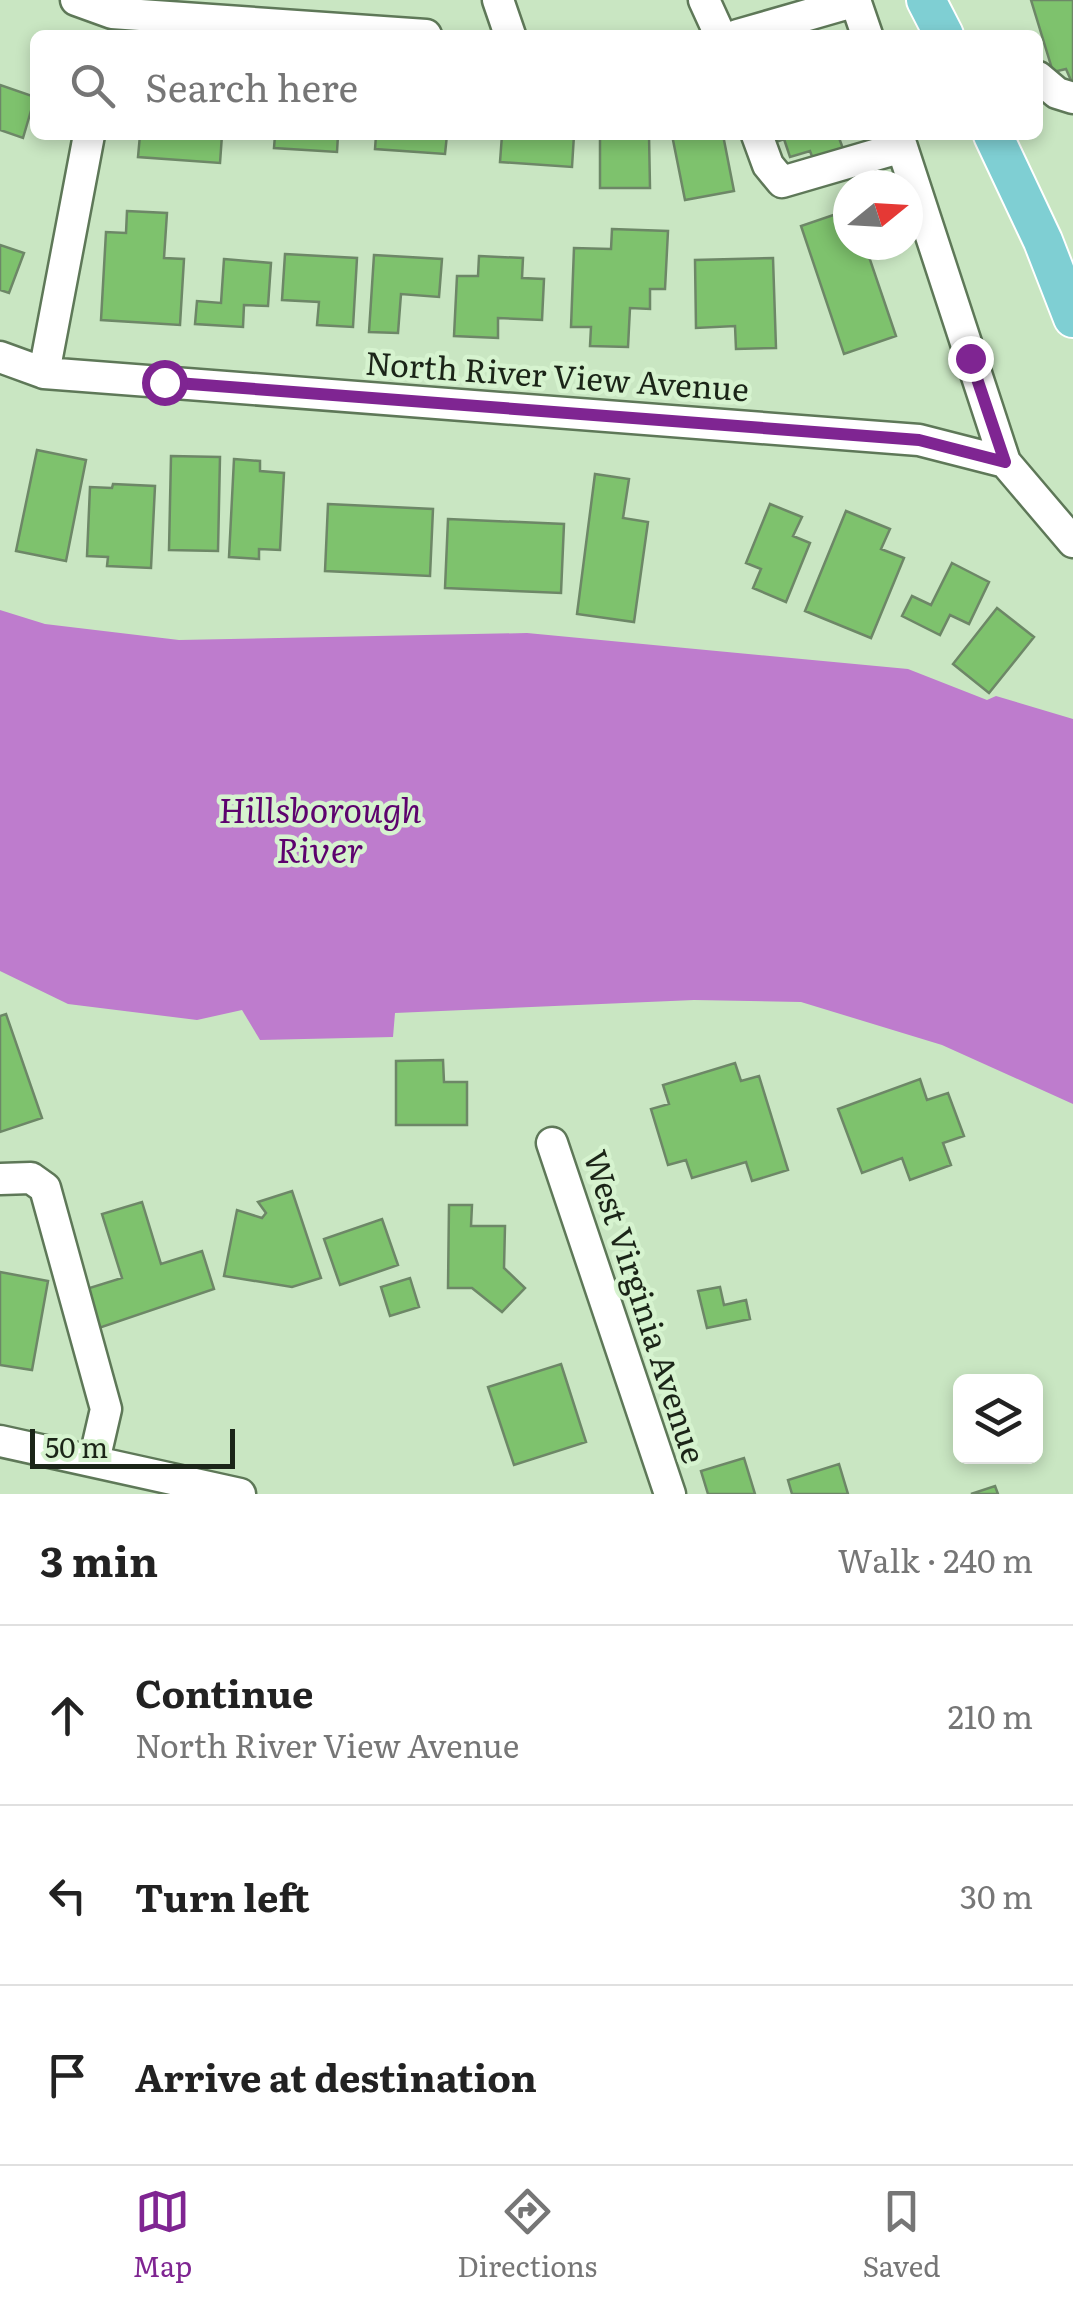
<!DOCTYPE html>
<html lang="en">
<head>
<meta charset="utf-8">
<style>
  body { margin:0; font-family:Literata,serif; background:#f6f6f6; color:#222 }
  .controls { position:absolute; right:30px; bottom:30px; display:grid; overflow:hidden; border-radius:15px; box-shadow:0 5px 15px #0003 }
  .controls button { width:90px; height:90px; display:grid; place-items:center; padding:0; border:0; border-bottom:2px solid #e0e0e0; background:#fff; color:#222; font:50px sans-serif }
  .compass { position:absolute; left:833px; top:170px; width:90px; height:90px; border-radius:50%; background:#fff; box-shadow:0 5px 15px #0003; rotate:72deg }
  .scale { position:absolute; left:30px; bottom:25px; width:205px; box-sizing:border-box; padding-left:10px; border:5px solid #1b2518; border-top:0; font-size:28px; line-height:35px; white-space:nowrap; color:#1b2518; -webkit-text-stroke:8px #d6f3cf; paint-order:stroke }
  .stop { position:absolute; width:30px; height:30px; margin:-22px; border:8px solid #7f2592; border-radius:50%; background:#fff }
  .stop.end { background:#7f2592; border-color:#fff; box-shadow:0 2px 10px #0008 }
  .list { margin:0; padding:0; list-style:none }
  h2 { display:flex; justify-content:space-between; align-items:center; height:130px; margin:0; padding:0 40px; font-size:42px }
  h2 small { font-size:32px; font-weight:400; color:#767676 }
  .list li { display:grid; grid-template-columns:65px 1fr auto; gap:30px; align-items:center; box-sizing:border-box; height:180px; padding:0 40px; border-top:2px solid #e0e0e0 }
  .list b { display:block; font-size:38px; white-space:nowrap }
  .list p { margin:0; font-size:32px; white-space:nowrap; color:#767676 }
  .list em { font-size:32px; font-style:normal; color:#767676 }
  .icon { flex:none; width:55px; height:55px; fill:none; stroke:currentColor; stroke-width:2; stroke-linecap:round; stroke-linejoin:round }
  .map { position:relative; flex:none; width:1073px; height:1494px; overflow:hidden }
  .search { position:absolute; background:#fff; box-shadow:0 5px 15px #0003; left:30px; right:30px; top:30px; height:110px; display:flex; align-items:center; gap:25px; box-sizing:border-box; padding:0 35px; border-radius:15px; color:#767676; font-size:38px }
  .sheet { height:670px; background:#fff }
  nav { display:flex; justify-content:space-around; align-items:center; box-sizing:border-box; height:140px; border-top:2px solid #e0e0e0; background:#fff; font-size:28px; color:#767676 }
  nav a { display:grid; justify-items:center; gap:5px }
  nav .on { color:#7f2592 }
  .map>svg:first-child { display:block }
  .water { fill:#be7ccd }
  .building { fill:#7ec26d; stroke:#6d8767; stroke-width:2.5 }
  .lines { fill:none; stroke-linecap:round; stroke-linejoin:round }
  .minor-casing { stroke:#5e7858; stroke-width:35 }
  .major-casing { stroke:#fff; stroke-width:42 }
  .minor { stroke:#fff; stroke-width:30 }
  .major { stroke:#7fcfd3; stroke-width:38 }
  .route { stroke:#7f2592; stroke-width:12 }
  .labels { text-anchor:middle; stroke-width:9; stroke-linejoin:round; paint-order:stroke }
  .street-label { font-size:32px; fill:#1b2518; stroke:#d6f3cf }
  .water-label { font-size:35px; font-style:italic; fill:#5d036e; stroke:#d6f3cf }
</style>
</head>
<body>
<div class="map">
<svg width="1073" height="1494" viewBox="0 0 1073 1494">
  <rect width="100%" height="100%" fill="#c9e6c2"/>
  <path class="water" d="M0 610 45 624 179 640 527 633 908 669 987 700 996 696 1073 719V1104L942 1045 801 1002 694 1000 395 1013 393 1037 260 1040 242 1010 197 1020 68 1004 0 971Z"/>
  <path class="building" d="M1031 0H1073V85L1066 69 1053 72Z
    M0 85 35 97 23 138 0 130Z
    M140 135H222L220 163 138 157Z
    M275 135H338L337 152 274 148Z
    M376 135H447L445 154 375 149Z
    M502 135H574L572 167 500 162Z
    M600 135H649L650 188H600Z
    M672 135H723L734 191 685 200Z
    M765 135H838L846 157 816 167 810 151 790 157 784 139 768 145Z
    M848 210V245H865L896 336 844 354 801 226Z
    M127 211 167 213 164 258 184 259 180 325 101 320 106 232 126 233Z
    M612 229 668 231 665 289H650V309L630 308 628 347 590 346 591 327H571L574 248 611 249Z
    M0 245 24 253 9 293 0 290Z
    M285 254 357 258 353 327 317 325 319 302 282 300Z
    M374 255 442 259 439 297 401 294 398 333 369 332Z
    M479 256 523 258 522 278 544 279 542 320 498 318V338L454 336 457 276H478Z
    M773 258 776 348 736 349 735 326 696 328 695 260Z
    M224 259 271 263 268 306 244 305 243 327 195 324 197 301 221 303Z
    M37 450 86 460 66 561 16 551Z
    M171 456 220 457 218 551 169 550Z
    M234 459 260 461V471L284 473 280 550 259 549V559L229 557Z
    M595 474 629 479 623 518 648 522 634 622 577 614Z
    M113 484 155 486 151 568 107 566 108 557 87 556 90 487 112 488Z
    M328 504 433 509 430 576 325 571Z
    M770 504 802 517 793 536 810 543 786 602 753 588 761 569 746 563Z
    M846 511 890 529 881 549 904 558 871 638 805 611Z
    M448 519 564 524 561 593 445 588Z
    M952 563 989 582 969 624 950 615 940 635 902 616 912 596 931 605Z
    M997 608 1034 637 989 693 953 664Z
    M6 1014 42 1118 0 1132V1016Z
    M443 1060 444 1082H467V1125H396V1061Z
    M735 1063 741 1081 759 1076 788 1170 752 1181 746 1162 692 1178 686 1160 668 1165 651 1109 669 1104 663 1085Z
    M920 1079 927 1100 948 1093 964 1136 943 1143 951 1165 910 1180 902 1158 862 1173 838 1109Z
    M292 1191 321 1278 292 1287 224 1276 237 1210 262 1218 266 1213 258 1202Z
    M142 1202 161 1264 202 1251 214 1289 96 1329 83 1290 122 1278 102 1214Z
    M449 1205H472L471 1226H505L504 1268 525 1288 502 1312 472 1288H448Z
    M382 1219 398 1265 340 1285 324 1239Z
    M0 1272 48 1281 32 1370 0 1365Z
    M410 1278 419 1307 390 1316 381 1287Z
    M720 1287 724 1305 746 1300 750 1319 707 1328 698 1291Z
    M561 1364 586 1442 514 1465 488 1387Z
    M744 1458 755 1494H708L701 1471Z
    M839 1464 848 1494H792L788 1480Z
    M995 1486 998 1494H971Z"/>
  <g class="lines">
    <g class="minor-casing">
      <path id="minor" d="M76 0 112 13 426 35
        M498 0 510 35
        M704 0 720 35
        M855 0 867 35
        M738 35 856 1
        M1038 77 1057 93 1073 98
        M757 135 768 165 782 182 902 147
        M898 135 1005 462
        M0 357 44 373 919 440 1005 462 1073 542
        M44 373 89 135
        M552 1143 670 1494
        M0 1179 31 1178 45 1188 106 1409 94 1461
        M0 1441 240 1494"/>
    </g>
    <g class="major-casing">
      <path id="major" d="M926 0 944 35
        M993 135 1043 241 1073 318"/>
    </g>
    <use href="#minor" class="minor"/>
    <use href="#major" class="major"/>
  </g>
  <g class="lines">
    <path class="route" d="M164 382 919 440 1005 462 970 358"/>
  </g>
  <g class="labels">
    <g class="street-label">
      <text transform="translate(557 377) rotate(4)" y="11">North River View Avenue</text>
      <text transform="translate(644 1307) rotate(72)" y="11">West Virginia Avenue</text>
    </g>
    <g class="water-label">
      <text x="320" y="823">Hillsborough<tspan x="320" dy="40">River</tspan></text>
    </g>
  </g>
</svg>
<div class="controls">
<button><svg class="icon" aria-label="layers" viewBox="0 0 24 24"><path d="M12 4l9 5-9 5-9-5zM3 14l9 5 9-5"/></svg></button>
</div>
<svg class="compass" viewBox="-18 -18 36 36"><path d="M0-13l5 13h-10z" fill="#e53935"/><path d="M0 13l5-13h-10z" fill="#767676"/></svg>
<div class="scale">50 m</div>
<div class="stop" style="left:164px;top:382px"></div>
<div class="stop end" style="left:970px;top:358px"></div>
<div class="search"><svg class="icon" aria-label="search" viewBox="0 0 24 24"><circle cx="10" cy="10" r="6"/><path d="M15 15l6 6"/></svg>Search here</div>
</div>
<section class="sheet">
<h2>3 min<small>Walk · 240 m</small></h2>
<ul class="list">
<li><svg class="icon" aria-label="ahead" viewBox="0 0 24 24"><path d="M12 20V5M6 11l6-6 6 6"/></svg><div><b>Continue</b><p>North River View Avenue</p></div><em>210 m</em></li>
<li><svg class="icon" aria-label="left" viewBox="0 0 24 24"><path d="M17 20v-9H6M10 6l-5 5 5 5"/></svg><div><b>Turn left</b></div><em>30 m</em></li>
<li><svg class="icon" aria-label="arrive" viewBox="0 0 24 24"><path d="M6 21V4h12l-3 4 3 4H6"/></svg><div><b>Arrive at destination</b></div></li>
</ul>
</section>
<nav>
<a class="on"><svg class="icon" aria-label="map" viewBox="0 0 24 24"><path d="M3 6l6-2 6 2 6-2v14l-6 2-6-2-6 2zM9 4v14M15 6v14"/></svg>Map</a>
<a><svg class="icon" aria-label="directions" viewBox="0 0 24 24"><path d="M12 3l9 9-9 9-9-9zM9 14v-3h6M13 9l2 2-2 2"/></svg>Directions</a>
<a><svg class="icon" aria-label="saved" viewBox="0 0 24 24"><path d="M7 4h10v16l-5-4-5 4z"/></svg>Saved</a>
</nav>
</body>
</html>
